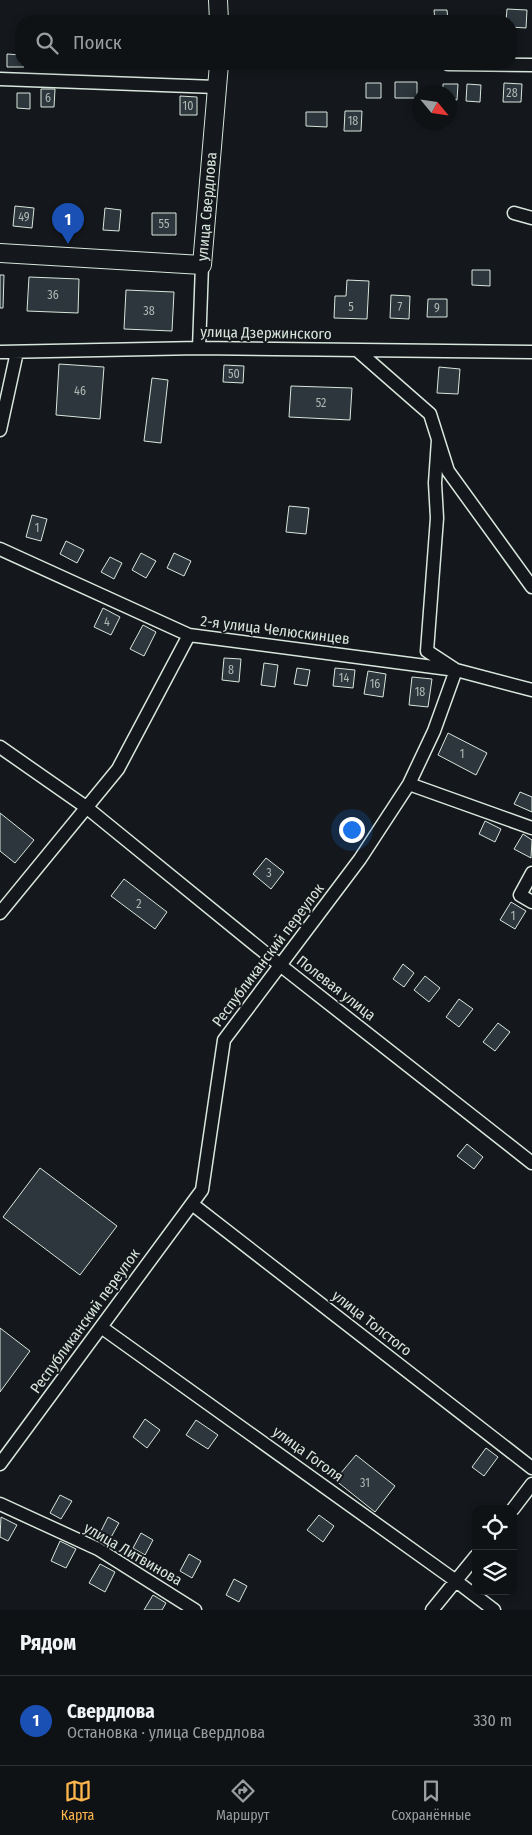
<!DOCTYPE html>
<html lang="ru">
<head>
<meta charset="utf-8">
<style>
  body { margin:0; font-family:"Fira Sans Condensed",sans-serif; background:#181b1e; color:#f1f3f6 }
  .controls { position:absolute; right:15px; bottom:15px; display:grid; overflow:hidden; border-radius:10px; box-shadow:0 2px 8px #0003 }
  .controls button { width:45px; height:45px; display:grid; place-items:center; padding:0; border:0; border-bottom:1px solid #2f3234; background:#0f1215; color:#f1f3f6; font:25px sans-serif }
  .compass { position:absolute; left:412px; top:85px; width:45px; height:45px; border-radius:50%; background:#0f1215; box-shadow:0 2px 8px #0003; rotate:119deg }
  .you { position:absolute; left:351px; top:829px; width:18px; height:18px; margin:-12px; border:4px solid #fff; border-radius:50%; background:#1a73e8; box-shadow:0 0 0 8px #1a73e833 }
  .badge { display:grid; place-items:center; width:32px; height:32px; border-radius:50%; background:#ffb74d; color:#fff; font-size:16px; font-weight:700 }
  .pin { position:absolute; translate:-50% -41px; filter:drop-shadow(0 1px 2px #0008) }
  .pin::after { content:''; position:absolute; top:26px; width:18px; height:15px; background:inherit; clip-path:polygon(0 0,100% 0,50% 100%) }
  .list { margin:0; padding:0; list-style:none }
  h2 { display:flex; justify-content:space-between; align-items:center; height:65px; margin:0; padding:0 20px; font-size:21px }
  h2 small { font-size:16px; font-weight:400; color:#9b9ea0 }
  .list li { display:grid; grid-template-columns:32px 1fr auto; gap:15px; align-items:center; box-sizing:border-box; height:90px; padding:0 20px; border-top:1px solid #2f3234 }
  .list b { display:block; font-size:19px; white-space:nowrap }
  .list p { margin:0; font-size:16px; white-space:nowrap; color:#9b9ea0 }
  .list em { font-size:16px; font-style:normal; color:#9b9ea0 }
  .icon { flex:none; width:28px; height:28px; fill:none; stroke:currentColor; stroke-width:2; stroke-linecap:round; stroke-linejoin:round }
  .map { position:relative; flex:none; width:532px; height:1610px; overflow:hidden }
  .search { position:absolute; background:#0f1215; box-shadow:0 2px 8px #0003; left:15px; right:15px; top:15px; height:55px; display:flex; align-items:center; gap:12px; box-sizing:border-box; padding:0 18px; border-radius:20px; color:#9b9ea0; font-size:19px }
  .sheet { height:155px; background:#0f1215 }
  nav { display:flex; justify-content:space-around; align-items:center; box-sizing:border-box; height:70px; border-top:1px solid #2f3234; background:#0f1215; font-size:14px; color:#9b9ea0 }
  nav a { display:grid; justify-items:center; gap:2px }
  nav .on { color:#ffb74d }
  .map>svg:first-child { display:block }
  .building { fill:#2c363c; stroke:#d8e6dc }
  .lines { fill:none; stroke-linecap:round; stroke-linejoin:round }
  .street-casing { stroke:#d8e6dc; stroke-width:15 }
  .secondary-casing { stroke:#d8e6dc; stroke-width:20 }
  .street { stroke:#14181c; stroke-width:12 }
  .secondary { stroke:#14181c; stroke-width:18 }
  .labels { text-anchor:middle; stroke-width:4; stroke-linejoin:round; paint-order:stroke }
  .number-label { font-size:12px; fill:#adbab4 }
  .street-label { font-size:15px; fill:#d8e6dc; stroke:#14181c }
</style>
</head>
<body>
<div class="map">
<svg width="532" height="1610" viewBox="0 0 532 1610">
  <rect width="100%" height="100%" fill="#14181c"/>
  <path class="building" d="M507 9 527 10 526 28 511 27V21H506Z
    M434 10H447L448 21H435Z
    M7 54 21 55V64H24V67H7Z
    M100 64H118V67L100 66Z
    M395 82H417V98H395Z
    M366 83H381V98H366Z
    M504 83 522 84 521 102H503Z
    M443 84H458L457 100 450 99V92H443Z
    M467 84 481 85 480 102 466 101Z
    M41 89H55L54 107H41Z
    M17 93H30V109L17 108Z
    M180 96 197 97V115H180Z
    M345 111H362L361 131H344Z
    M306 112H327V127L306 126Z
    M15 206 34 208 32 228 13 226Z
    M105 208 121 210 119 231 103 230Z
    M152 213H176V235H152Z
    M472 270H490V286L472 285Z
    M0 275H4L3 308H0Z
    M29 277 79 279 78 313 27 311Z
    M347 280 369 281 367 319 334 318 335 296H346Z
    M126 290 174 292 172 331 124 329Z
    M391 295 410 296 409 319 390 318Z
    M428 299H447V317H427Z
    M59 364 104 367 100 419 56 415Z
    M224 365 244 366 243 383 223 382Z
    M439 367 460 369 458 394 437 393Z
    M152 378 168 380 161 443 144 441Z
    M291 386 352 388 350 420 289 417Z
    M289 506 309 508 306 534 286 532Z
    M32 515 47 519 41 541 26 537Z
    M66 541 84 550 77 563 60 554Z
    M141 553 156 561 146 578 132 570Z
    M174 553 191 561 184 576 167 568Z
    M110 557 122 563 114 579 101 572Z
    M103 608 120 617 111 635 94 627Z
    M143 625 156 632 144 656 130 649Z
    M224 658 241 659 239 682 222 680Z
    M264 663 278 665 275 687 261 685Z
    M297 668 310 670 307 686 294 684Z
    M335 668 355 670 353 688 333 686Z
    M368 671 386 674 383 697 364 694Z
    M412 677 432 679 428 707 409 705Z
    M448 733 487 753 476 775 438 755Z
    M520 792 532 797V812L514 804Z
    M0 813 34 840 15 863 0 851Z
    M485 821 501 829 495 842 479 834Z
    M523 834 532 840 531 858 514 849Z
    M266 858 284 872 271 889 253 874Z
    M124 879 167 912 155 929 111 896Z
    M511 902 526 911 515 929 500 920Z
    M403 964 414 973 404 987 393 979Z
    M425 976 440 988 429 1002 414 990Z
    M459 999 473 1009 459 1027 446 1017Z
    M498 1023 510 1032 495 1051 483 1042Z
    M467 1144 483 1157 474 1169 457 1156Z
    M40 1168 117 1226 80 1275 3 1217Z
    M0 1328 30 1351 0 1392Z
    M145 1419 160 1430 147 1448 133 1437Z
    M196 1420 218 1435 208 1449 186 1435Z
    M486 1448 498 1457 484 1476 472 1467Z
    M356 1455 395 1486 375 1512 335 1480Z
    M60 1495 72 1501 61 1519 50 1513Z
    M319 1515 334 1526 323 1542 307 1530Z
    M1 1517 17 1525 8 1541 0 1537Z
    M108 1517 119 1523 110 1539 100 1533Z
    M141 1533 153 1540 145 1555 133 1548Z
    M60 1541 76 1549 66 1568 51 1561Z
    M189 1554 201 1561 192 1578 180 1571Z
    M100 1564 115 1572 105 1592 89 1583Z
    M234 1579 247 1586 239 1602 226 1595Z
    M153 1595 166 1603 162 1610H144Z"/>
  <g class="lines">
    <g class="street-casing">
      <path id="street" d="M448 64 532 65
        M0 79 216 87
        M514 213 532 218
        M199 348 202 265
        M358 351 430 414 448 471 532 587
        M0 352 199 348 532 352
        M0 430 17 352
        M0 549 189 635 456 670 532 690
        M0 747 86 807 280 965 532 1163
        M409 784 532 828
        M532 873 520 895 532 902
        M0 913 118 769 189 635
        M192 1204 532 1468
        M101 1327 456 1581 494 1610
        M0 1464 202 1190 224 1040 360 859 409 784 434 731 456 670 427 651 437 518 435 483 438 440
        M0 1504 98 1549 195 1610
        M513 1509 532 1484
        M432 1610 476 1556"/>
    </g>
    <g class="secondary-casing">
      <g id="secondary">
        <path d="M218 0 219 21"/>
        <path id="s1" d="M0 253 202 265 219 64"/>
      </g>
    </g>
    <use href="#street" class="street"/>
    <use href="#secondary" class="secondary"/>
  </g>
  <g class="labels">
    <g class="number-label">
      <text x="512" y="97">28</text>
      <text x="48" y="102">6</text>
      <text x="188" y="110">10</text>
      <text x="353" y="125">18</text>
      <text x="24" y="221">49</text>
      <text x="164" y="228">55</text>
      <text x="53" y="299">36</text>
      <text x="351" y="311">5</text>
      <text x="400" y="311">7</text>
      <text x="437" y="312">9</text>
      <text x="149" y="315">38</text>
      <text x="234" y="378">50</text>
      <text x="80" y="395">46</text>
      <text x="321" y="407">52</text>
      <text x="37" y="532">1</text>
      <text x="107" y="626">4</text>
      <text x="231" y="674">8</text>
      <text x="344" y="682">14</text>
      <text x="375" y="688">16</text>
      <text x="420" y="696">18</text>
      <text x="462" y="758">1</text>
      <text x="269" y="877">3</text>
      <text x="139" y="908">2</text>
      <text x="513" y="920">1</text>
      <text x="365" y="1487">31</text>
    </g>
    <g class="street-label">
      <text dy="5" stroke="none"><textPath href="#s1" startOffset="261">улица Свердлова</textPath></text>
      <text transform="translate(266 333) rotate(1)" y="5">улица Дзержинского</text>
      <text transform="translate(275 630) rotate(7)" y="5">2-я улица Челюскинцев</text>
      <text transform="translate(268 955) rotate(-53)" y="5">Республиканский переулок</text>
      <text transform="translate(336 988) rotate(38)" y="5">Полевая улица</text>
      <text transform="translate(85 1321) rotate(-54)" y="5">Республиканский переулок</text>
      <text transform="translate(372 1323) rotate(38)" y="5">улица Толстого</text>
      <text transform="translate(308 1454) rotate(36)" y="5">улица Гоголя</text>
      <text transform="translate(133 1554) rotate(30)" y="5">улица Литвинова</text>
    </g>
  </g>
</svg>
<div class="controls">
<button><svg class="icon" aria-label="locate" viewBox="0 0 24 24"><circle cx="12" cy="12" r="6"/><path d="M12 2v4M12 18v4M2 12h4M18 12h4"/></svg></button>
<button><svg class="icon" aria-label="layers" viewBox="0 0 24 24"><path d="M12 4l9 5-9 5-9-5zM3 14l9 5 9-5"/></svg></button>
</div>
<svg class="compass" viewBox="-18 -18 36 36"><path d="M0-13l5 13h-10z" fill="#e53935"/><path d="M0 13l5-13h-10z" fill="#9b9ea0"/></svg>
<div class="you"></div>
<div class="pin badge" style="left:68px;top:244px;background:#1a4fb4">1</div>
<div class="search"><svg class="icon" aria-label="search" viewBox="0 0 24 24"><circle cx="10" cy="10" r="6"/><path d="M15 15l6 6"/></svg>Поиск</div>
</div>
<section class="sheet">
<h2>Рядом<small></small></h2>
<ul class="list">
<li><span class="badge" style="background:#1a4fb4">1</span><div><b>Свердлова</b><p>Остановка · улица Свердлова</p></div><em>330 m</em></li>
</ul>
</section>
<nav>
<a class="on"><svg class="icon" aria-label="map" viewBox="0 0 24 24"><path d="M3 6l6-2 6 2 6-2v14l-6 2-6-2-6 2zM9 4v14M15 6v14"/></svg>Карта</a>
<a><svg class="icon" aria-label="directions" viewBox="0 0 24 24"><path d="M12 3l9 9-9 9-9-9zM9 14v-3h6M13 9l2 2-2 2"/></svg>Маршрут</a>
<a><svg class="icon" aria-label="saved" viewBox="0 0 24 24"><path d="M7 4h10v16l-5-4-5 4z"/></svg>Сохранённые</a>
</nav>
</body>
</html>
